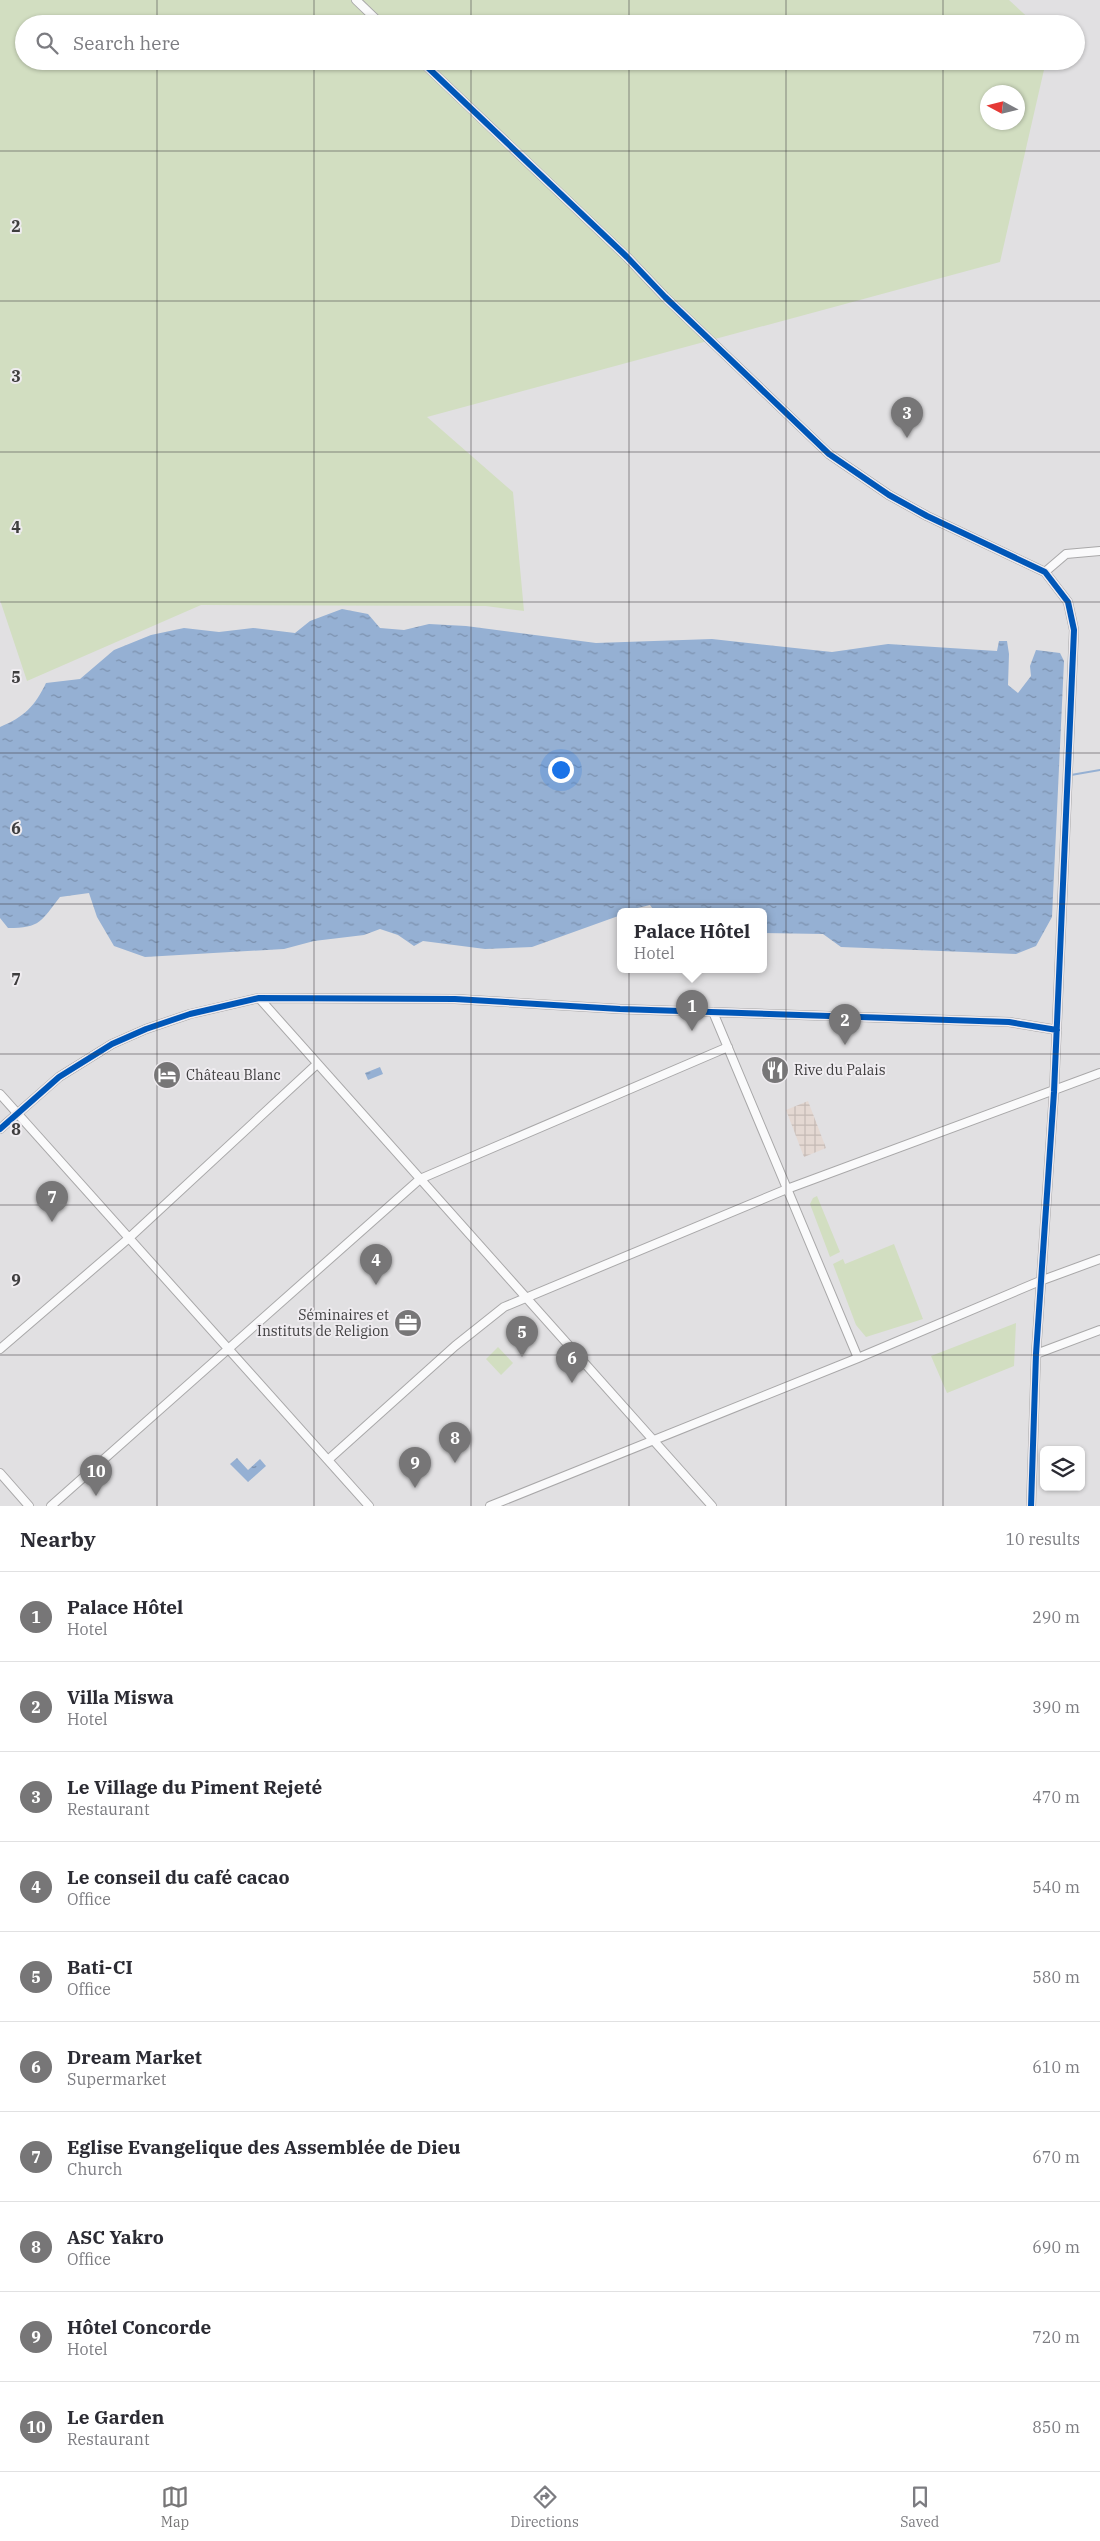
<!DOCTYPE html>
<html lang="en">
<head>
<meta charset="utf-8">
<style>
  body { margin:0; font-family:"IBM Plex Serif",serif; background:#f7f7f7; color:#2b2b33 }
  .controls { position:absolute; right:15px; bottom:15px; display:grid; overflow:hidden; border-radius:8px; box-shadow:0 1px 4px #0004 }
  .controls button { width:45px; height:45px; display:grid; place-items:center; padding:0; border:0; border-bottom:1px solid #e1e1e2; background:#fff; color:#2b2b33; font:25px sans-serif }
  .compass { position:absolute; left:980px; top:85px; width:45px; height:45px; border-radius:50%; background:#fff; box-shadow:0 1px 4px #0004; rotate:277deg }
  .you { position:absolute; left:560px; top:769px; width:18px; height:18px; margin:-12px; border:4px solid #fff; border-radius:50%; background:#1a73e8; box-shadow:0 0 0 8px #1a73e833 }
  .badge { display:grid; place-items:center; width:32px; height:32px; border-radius:50%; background:#777677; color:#fff; font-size:16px; font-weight:700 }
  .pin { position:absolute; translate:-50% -41px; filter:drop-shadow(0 1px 2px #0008) }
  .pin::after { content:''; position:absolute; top:26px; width:18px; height:15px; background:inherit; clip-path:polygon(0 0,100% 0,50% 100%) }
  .popup { position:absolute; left:617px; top:908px; width:150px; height:65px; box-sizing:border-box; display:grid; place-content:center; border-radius:8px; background:#fff; filter:drop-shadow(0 1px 4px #0005); font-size:16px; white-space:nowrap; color:#7c7c81 }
  .popup b { font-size:19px; color:#2b2b33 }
  .popup::after { content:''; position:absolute; left:50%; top:100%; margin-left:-10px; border:10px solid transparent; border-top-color:#fff }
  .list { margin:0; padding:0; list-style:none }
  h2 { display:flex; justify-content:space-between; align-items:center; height:65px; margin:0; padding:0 20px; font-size:21px }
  h2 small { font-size:16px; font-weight:400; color:#7c7c81 }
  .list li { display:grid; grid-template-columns:32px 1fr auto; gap:15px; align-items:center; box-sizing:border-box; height:90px; padding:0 20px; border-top:1px solid #e1e1e2 }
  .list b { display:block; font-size:19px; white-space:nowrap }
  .list p { margin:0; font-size:16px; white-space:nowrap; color:#7c7c81 }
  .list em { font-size:16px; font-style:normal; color:#7c7c81 }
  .icon { flex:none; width:28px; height:28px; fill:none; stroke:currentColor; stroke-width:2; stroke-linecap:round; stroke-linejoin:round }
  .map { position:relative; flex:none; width:1100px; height:1506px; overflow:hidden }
  .search { position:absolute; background:#fff; box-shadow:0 1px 4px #0004; left:15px; right:15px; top:15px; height:55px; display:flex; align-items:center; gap:12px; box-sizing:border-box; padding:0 18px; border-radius:28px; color:#7c7c81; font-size:19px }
  .sheet { height:965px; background:#fff }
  nav { display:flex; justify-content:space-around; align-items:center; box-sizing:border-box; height:70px; border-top:1px solid #e1e1e2; background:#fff; font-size:14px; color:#7c7c81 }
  nav a { display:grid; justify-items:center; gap:2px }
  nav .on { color:#777677 }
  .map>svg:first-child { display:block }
  .industrial { fill:url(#industrial-grid) }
  .grass { fill:#d2dec1; fill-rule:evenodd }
  .water { fill:url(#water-ripples) }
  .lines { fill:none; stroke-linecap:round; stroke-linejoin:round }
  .stream { stroke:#95b0d3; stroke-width:2 }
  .minor-casing { stroke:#a9a8a9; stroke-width:10 }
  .minor { stroke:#fafafb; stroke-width:8 }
  .cycleway-casing { stroke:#efecf0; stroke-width:9 }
  .cycleway { stroke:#0057b8; stroke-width:6 }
  .grid { fill:none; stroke:#3e3d3e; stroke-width:1; stroke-opacity:0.55 }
  .labels { text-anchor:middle; stroke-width:4; stroke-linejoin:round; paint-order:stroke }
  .poi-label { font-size:14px; fill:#3e3d3e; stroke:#efecf0; text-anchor:start }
  .grid-label { font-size:16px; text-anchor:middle; font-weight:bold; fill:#3e3d3e; stroke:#efecf0; stroke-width:4; stroke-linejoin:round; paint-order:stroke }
</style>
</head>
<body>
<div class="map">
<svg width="1100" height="1506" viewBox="0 0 1100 1506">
  <defs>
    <pattern id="industrial-grid" width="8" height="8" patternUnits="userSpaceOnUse" patternTransform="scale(1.25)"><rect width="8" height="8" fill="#e4d8d2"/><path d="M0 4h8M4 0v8" fill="none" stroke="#c5bab5"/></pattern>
    <pattern id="water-ripples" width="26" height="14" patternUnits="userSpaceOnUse" patternTransform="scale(1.25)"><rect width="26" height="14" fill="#95b0d3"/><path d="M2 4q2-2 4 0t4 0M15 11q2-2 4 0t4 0" fill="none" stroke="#7b90ad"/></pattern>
  </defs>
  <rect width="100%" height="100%" fill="#e1e0e2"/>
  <path class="industrial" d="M808 1101 826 1148 804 1157 786 1110Z"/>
  <path class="grass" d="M0 0H1009L1035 24H24V61H1046L1000 262 427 417 513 492 524 611 486 606 201 605 27 681 0 600ZM988 92H1018V122H988Z
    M817 1196 840 1252 830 1257 810 1204 813 1198Z
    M894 1244 923 1319 866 1337 856 1325 833 1264 843 1259 845 1264Z
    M1016 1323 1014 1366 947 1393 931 1356Z
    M498 1347 513 1363 501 1375 486 1359Z"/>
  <path class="water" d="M342 609 368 614 380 628 404 630 429 624 466 626 596 643 712 639 832 652 888 644 997 651 999 641H1007L1009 654 1008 685 1018 693 1031 676 1030 666 1036 650 1060 653 1064 661 1052 917 1036 946 1016 954 841 947 823 934 763 933V912H655L650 905 621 912V915L532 947 485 949 423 941 414 946 398 935 380 929 364 935 314 941 284 949 145 957 114 946 97 917 89 893 60 897C41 921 41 928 8 928L0 918V727C24 717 35 706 46 683L80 679 114 650 151 635 184 628 219 632 253 628 295 633 310 621Z
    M380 1067 383 1074 368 1080 365 1073Z
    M237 1458 248 1470 260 1459 266 1466 248 1482 230 1464Z"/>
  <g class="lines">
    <path class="stream" d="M1071 775 1100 770"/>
    <g class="minor-casing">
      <path id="minor" d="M356 0 381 24
        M421 61 627 257 665 297 829 454 889 495 927 516 1045 572 1068 602 1074 630 1054 1092 1036 1354 1031 1506
        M1045 572 1066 554 1100 551
        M259 998 712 1506
        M713 1012 858 1358
        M0 1094 369 1506
        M0 1129 59 1077 112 1044 146 1029 190 1014 259 998 455 999 620 1009 1009 1022 1057 1030
        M0 1349 129 1238 317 1064
        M1036 1354 1100 1330
        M328 1460 455 1346 504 1307 787 1189 1100 1073
        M0 1473 29 1506
        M51 1506 420 1179 728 1047
        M490 1506 858 1358 1040 1281 1100 1259"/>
    </g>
    <use href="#minor" class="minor"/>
    <g class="cycleway-casing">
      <path id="cycleway" d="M421 61 627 257 665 297 829 454 889 495 927 516 1045 572 1068 602 1074 630 1054 1092 1036 1354 1031 1506
        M0 1129 59 1077 112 1044 146 1029 190 1014 259 998 455 999 620 1009 1009 1022 1057 1030"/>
    </g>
    <use href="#cycleway" class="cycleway"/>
  </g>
  <path class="grid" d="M157 0V24M314 0V24M471 0V24M629 0V24M786 0V24M943 0V24M157 61V1506M314 61V1506M471 61V1506M629 61V1506M786 61V1506M943 61V1506M0 151H1100M0 301H1100M0 452H1100M0 602H1100M0 753H1100M0 904H1100M0 1054H1100M0 1205H1100M0 1355H1100"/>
  <defs>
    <g id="restaurant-disc" transform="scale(1.4375)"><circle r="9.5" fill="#777677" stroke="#efecf0"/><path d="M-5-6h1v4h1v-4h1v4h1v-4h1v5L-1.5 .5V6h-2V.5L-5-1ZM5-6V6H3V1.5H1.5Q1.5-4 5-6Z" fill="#fff"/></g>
    <g id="hotel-disc" transform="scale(1.4375)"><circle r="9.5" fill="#777677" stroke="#efecf0"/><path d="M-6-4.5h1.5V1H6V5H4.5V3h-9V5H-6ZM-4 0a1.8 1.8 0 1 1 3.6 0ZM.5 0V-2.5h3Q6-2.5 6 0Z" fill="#fff"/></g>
    <g id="office-disc" transform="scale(1.4375)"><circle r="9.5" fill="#777677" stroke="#efecf0"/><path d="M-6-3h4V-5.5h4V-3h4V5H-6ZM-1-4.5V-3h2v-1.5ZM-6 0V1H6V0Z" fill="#fff"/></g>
  </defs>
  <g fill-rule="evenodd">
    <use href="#restaurant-disc" x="775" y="1070"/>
    <use href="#hotel-disc" x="167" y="1075"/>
    <use href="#office-disc" x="408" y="1323"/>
  </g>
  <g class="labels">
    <g class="poi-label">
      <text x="794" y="1075">Rive du Palais</text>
      <text x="186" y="1080">Château Blanc</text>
      <text x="389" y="1320" text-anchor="end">Séminaires et<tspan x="389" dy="16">Instituts de Religion</tspan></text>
    </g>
  </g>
  <g class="grid-label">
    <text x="16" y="232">2</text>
    <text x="16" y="382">3</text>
    <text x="16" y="533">4</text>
    <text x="16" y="683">5</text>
    <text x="16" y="834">6</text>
    <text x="16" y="985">7</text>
    <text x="16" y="1135">8</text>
    <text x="16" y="1286">9</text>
  </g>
</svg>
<div class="controls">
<button><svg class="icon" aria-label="layers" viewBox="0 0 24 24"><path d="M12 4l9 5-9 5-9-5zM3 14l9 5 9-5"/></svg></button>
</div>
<svg class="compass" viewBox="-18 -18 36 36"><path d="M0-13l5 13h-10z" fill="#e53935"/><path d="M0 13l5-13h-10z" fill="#7c7c81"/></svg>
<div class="you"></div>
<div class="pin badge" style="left:692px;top:1031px">1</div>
<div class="popup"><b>Palace Hôtel</b>Hotel</div>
<div class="pin badge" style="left:845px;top:1045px">2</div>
<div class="pin badge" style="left:907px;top:438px">3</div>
<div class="pin badge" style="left:376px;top:1285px">4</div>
<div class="pin badge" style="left:522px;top:1357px">5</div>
<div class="pin badge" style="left:572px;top:1383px">6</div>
<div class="pin badge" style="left:52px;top:1222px">7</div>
<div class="pin badge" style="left:455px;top:1463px">8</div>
<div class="pin badge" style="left:415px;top:1488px">9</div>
<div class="pin badge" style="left:96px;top:1496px">10</div>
<div class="search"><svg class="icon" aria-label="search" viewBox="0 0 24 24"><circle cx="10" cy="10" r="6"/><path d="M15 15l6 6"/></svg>Search here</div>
</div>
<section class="sheet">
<h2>Nearby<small>10 results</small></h2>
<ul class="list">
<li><span class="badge">1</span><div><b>Palace Hôtel</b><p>Hotel</p></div><em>290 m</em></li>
<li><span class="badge">2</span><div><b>Villa Miswa</b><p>Hotel</p></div><em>390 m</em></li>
<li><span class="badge">3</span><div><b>Le Village du Piment Rejeté</b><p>Restaurant</p></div><em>470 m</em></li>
<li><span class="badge">4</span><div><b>Le conseil du café cacao</b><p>Office</p></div><em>540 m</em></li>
<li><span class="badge">5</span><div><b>Bati-CI</b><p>Office</p></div><em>580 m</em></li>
<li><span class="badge">6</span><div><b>Dream Market</b><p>Supermarket</p></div><em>610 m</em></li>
<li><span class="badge">7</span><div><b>Eglise Evangelique des Assemblée de Dieu</b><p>Church</p></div><em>670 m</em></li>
<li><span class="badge">8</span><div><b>ASC Yakro</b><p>Office</p></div><em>690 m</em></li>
<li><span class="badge">9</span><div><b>Hôtel Concorde</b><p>Hotel</p></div><em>720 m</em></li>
<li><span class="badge">10</span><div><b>Le Garden</b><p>Restaurant</p></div><em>850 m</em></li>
</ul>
</section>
<nav>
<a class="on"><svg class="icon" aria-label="map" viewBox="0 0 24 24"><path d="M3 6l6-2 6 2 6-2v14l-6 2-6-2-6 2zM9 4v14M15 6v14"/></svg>Map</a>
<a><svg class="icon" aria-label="directions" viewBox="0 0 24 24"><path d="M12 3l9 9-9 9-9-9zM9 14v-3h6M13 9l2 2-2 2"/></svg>Directions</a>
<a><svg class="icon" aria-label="saved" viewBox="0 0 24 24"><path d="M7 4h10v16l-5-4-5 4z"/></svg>Saved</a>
</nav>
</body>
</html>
